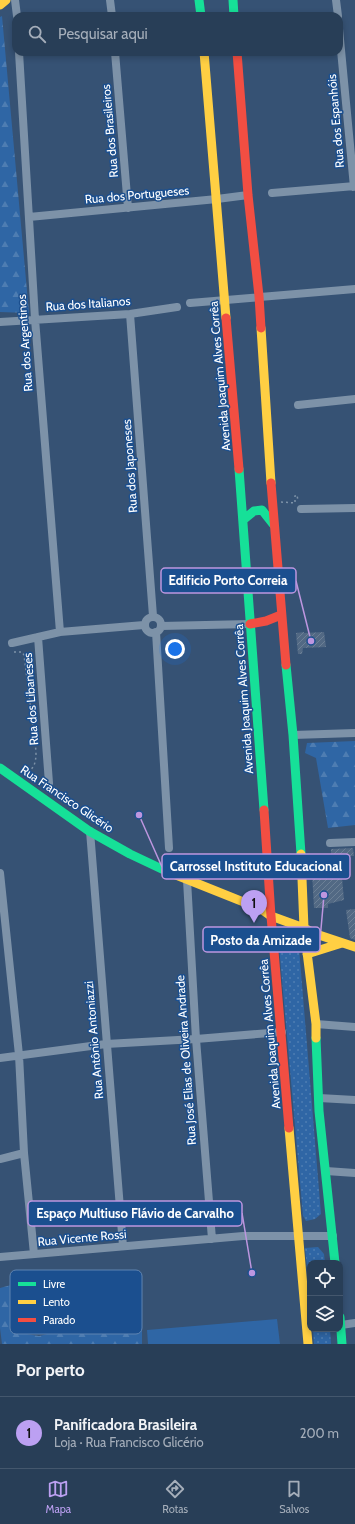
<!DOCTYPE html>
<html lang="pt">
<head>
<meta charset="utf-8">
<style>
  body { margin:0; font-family:Cabin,sans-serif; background:#344961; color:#f1f3f6 }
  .controls { position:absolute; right:12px; bottom:12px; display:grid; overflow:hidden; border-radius:8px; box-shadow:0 2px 6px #0003 }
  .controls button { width:36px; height:36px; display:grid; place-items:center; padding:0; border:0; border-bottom:1px solid #44576d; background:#283e57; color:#f1f3f6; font:20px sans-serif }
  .you { position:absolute; left:175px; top:649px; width:14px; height:14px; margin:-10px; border:3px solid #fff; border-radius:50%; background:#1a73e8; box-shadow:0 0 0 6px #1a73e833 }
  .badge { display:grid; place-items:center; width:26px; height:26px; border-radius:50%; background:#bca0f2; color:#111; font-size:13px; font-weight:700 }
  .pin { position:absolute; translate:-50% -33px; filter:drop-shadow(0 1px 2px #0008) }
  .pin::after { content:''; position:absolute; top:21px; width:14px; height:12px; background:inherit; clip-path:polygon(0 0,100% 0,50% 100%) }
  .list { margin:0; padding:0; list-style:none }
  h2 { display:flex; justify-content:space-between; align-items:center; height:52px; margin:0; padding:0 16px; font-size:17px }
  h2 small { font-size:13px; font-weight:400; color:#a5aeba }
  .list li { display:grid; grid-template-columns:26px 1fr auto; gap:12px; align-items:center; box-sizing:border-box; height:72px; padding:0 16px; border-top:1px solid #44576d }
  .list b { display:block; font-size:15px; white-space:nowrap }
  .list p { margin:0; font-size:13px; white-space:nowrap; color:#a5aeba }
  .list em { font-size:13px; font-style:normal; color:#a5aeba }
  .icon { flex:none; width:22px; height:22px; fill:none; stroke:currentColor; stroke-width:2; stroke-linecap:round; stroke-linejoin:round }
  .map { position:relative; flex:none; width:355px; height:1344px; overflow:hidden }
  .search { position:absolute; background:#283e57; box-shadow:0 2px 6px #0003; left:12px; right:12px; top:12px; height:44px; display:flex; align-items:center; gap:10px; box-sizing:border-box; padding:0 14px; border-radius:12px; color:#a5aeba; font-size:15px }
  .sheet { height:124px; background:#283e57 }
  nav { display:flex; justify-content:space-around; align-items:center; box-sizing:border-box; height:56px; border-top:1px solid #44576d; background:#283e57; font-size:11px; color:#a5aeba }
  nav a { display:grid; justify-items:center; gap:2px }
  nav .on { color:#bca0f2 }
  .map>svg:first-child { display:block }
  .grass { fill:url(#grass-dots) }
  .forest { fill:url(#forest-firs) }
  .pitch { fill:#2f66a5 }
  .building { fill:url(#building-hatch) }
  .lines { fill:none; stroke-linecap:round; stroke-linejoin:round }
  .path { stroke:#7d92a8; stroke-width:1.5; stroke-dasharray:2 3; stroke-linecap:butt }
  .street { stroke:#7d92a8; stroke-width:8 }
  .fast { stroke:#16e098; stroke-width:9 }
  .slow { stroke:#ffcf43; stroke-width:9 }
  .jam { stroke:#f24e42; stroke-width:9 }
  .labels { text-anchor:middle; stroke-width:3; stroke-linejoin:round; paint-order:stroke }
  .street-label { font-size:12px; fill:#fff; stroke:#1b4f8f }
  .key { fill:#1b4f8f; stroke:#5f84b1; stroke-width:1 }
  .key-label { font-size:11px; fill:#fff }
  .leader { fill:none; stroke:#bd96df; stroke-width:1.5 }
  .callout-dot { fill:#bd96df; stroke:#1b4f8f; stroke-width:1.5 }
  .callout { fill:#1b4f8f; stroke:#bd96df; stroke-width:1.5 }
  .callout-label { font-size:13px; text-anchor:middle; font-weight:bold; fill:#fff }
</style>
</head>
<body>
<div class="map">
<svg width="355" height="1344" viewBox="0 0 355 1344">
  <defs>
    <pattern id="grass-dots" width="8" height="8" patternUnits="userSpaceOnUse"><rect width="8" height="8" fill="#2f66a5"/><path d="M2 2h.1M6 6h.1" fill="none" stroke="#4e7db2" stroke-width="1.8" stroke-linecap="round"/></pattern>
    <pattern id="forest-firs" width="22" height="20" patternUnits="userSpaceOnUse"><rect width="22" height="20" fill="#2f66a5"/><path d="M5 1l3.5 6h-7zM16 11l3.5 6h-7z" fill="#4e7db2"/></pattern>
    <pattern id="building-hatch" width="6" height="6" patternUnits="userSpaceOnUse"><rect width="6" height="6" fill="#526984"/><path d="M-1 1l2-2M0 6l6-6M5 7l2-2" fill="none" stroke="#6c8096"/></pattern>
  </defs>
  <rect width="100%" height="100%" fill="#365274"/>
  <path class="grass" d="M285 931 298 936 321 1214 315 1219 306 1221 303 1216 279 946 280 938Z
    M318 1247 324 1254 325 1263H310V1297L305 1248Z
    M313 1329H330L331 1344H314Z"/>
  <path class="forest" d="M2 16 29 313 0 312V17Z
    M355 741V825L328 828 316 758 305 753 307 743Z
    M11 1285 21 1333 39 1336 68 1329 142 1328V1344H2L0 1328V1288Z"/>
  <path class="pitch" d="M277 1319 280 1344H148L147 1330Z"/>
  <path class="building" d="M304 632V633L324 632 326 647 303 648 302 654H298L296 633Z
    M353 848 354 856H340L344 900 328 904V908H314L312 872 331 870V849Z
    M355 909V940L350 938 346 910Z"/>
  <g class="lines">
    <path class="path" d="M281 502 295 503V496L297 495 298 501
      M14 652H22L24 655 36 751C36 762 35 767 27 773"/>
    <path class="street" d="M15 0 17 16
      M110 0 112 16
      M336 0 338 16
      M339 29 354 187
      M19 52 35 319 60 632
      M115 52 128 208
      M272 193 355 186
      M29 217 217 199 248 195
      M190 303 355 289
      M130 314 153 616
      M0 322 130 314 177 307
      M298 405 355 399
      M301 509 355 508
      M145 625a8 8 0 1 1 16 0a8 8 0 1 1-16 0Z
      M161 626 250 624
      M156 632 169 848
      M38 637 49 783
      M12 643 60 632 144 625
      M293 735 355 733
      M90 831 123 1246
      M330 843 355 842
      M0 873 19 1055 24 1153 34 1254
      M187 880 196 1039 212 1239
      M316 1024 355 1027
      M0 1058 106 1044 196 1039 282 1032
      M319 1098 355 1100
      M0 1159 24 1153
      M326 1171 355 1173
      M0 1257 243 1236H333
      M341 1325 355 1323"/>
    <path class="fast" d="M199 0 201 16
      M233 0 234 16
      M239 469 264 810
      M243 520 254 511 262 510 273 524
      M286 665 293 735 301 854
      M0 768 89 831 130 854 166 871
      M316 1038 319 1111 335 1263
      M340 1317 342 1344"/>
    <path class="slow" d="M0 5 6 0
      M204 52 226 318
      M261 328 271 483
      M301 854 304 928 316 1024V1038
      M166 871 261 909 271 916 304 928 316 934 355 947
      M307 954 342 943
      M289 1128 308 1344"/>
    <path class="jam" d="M237 52 248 195 259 296 261 328
      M226 318 239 469
      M271 483 286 665
      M250 624 266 621 281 615
      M264 810 271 916 289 1128"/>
  </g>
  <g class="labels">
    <g class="street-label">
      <text transform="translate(336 121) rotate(-95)" y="4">Rua dos Espanhóis</text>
      <text transform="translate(110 131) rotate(-95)" y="4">Rua dos Brasileiros</text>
      <text transform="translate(137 195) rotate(-5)" y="4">Rua dos Portugueses</text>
      <text transform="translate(88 304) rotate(-4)" y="4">Rua dos Italianos</text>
      <text transform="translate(25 343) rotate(-94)" y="4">Rua dos Argentinos</text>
      <text transform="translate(220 376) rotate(-95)" y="4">Avenida Joaquim Alves Corrêa</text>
      <text transform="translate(130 466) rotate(-94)" y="4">Rua dos Japoneses</text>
      <text transform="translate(31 699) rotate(-94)" y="4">Rua dos Libaneses</text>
      <text transform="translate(244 699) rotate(-94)" y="4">Avenida Joaquim Alves Corrêa</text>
      <text transform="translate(67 799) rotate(34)" y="4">Rua Francisco Glicério</text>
      <text transform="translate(270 1034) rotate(-95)" y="4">Avenida Joaquim Alves Corrêa</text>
      <text transform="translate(94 1040) rotate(-95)" y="4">Rua Antônio Antoniazzi</text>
      <text transform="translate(186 1060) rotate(-94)" y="4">Rua José Elias de Oliveira Andrade</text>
      <text transform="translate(82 1238) rotate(-5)" y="4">Rua Vicente Rossi</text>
    </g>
  </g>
  <rect x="10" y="1270" width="132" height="64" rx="6" class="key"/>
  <rect x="18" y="1282" width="18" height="4" fill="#16e098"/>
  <rect x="18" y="1300" width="18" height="4" fill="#ffcf43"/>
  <rect x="18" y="1318" width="18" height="4" fill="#f24e42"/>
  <g class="key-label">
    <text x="43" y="1288">Livre</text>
    <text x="43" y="1306">Lento</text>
    <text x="43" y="1324">Parado</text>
  </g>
  <path class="leader" d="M311 641L296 581M139 815L162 867M324 895L320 940M252 1273L242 1213"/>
  <g class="callout-dot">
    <circle cx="311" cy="641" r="4"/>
    <circle cx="139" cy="815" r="4"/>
    <circle cx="324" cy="895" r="4"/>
    <circle cx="252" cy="1273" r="4"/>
  </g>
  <g class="callout">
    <rect x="161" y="568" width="135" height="25" rx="4"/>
    <rect x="162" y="854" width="188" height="25" rx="4"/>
    <rect x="203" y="927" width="117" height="25" rx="4"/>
    <rect x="28" y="1201" width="214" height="25" rx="4"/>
  </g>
  <g class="callout-label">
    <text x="228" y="585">Edificio Porto Correia</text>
    <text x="256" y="871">Carrossel Instituto Educacional</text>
    <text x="261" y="945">Posto da Amizade</text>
    <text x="135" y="1218">Espaço Multiuso Flávio de Carvalho</text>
  </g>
</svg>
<div class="controls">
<button><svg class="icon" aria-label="locate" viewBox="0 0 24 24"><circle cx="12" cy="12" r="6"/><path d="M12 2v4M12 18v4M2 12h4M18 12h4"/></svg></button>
<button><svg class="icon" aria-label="layers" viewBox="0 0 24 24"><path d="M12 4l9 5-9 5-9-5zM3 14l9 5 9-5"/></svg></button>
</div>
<div class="you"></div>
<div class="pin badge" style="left:254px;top:923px">1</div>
<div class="search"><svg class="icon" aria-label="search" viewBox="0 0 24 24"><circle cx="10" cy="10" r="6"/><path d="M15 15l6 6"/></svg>Pesquisar aqui</div>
</div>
<section class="sheet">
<h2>Por perto<small></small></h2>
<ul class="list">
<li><span class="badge">1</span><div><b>Panificadora Brasileira</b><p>Loja · Rua Francisco Glicério</p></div><em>200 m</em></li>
</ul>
</section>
<nav>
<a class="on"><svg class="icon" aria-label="map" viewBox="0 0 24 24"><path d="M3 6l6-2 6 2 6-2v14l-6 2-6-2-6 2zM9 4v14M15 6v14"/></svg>Mapa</a>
<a><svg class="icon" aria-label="directions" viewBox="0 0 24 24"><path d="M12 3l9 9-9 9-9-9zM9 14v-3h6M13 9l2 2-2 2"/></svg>Rotas</a>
<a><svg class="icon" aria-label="saved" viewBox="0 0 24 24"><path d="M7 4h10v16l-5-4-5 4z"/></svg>Salvos</a>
</nav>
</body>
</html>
